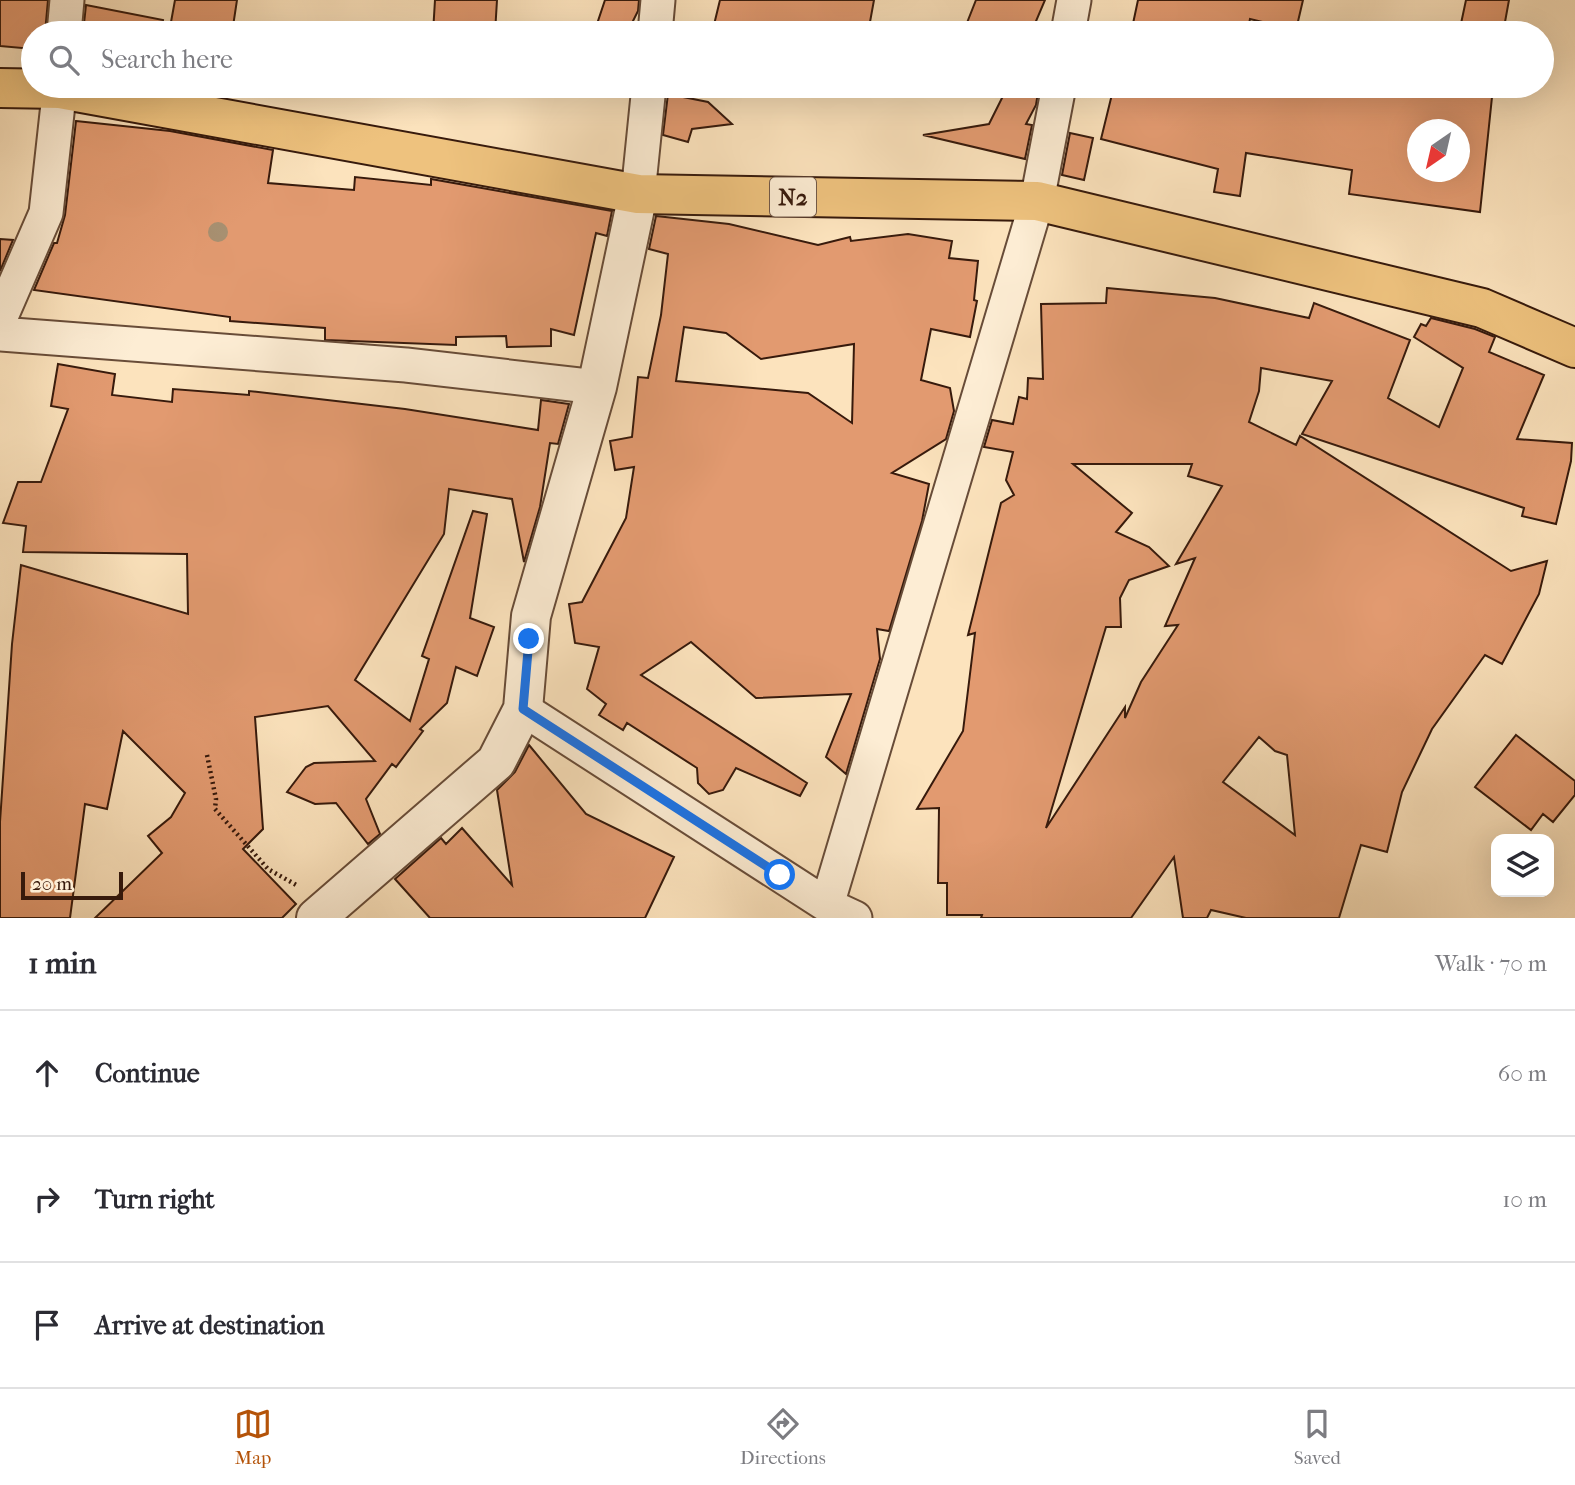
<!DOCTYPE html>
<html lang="en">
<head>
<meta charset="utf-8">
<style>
  body { margin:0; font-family:"IM FELL French Canon",serif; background:#f7f7f7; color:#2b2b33 }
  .controls { position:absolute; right:21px; bottom:21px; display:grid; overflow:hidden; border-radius:14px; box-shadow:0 7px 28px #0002 }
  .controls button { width:63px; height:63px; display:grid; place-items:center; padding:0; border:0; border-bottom:2px solid #e1e1e2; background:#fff; color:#2b2b33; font:35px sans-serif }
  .compass { position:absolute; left:1407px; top:119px; width:63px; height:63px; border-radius:50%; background:#fff; box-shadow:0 7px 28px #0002; rotate:214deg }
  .scale { position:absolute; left:21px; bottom:18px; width:102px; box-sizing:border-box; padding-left:7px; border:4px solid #371a0c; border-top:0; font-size:19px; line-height:24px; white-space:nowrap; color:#371a0c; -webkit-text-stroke:5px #fdedd4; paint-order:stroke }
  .stop { position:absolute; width:21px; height:21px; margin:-16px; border:5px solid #1a73e8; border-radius:50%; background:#fff }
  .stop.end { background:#1a73e8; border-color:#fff; box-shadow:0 2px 7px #0008 }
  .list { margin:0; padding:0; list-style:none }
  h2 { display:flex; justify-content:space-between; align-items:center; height:91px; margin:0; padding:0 28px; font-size:30px }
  h2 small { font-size:23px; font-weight:400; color:#7c7c81 }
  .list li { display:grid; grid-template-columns:46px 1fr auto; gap:21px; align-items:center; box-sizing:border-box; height:126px; padding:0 28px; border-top:2px solid #e1e1e2 }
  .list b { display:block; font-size:26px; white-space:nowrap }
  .list em { font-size:23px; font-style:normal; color:#7c7c81 }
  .icon { flex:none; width:38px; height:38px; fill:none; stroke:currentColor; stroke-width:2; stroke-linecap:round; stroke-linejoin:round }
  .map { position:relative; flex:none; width:1575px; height:918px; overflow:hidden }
  .search { position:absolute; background:#fff; box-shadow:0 7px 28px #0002; left:21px; right:21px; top:21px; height:77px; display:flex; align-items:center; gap:18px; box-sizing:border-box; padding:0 24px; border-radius:38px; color:#7c7c81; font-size:26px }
  .sheet { height:469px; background:#fff }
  nav { display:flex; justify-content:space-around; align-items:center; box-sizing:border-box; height:98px; border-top:2px solid #e1e1e2; background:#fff; font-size:19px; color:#7c7c81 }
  nav a { display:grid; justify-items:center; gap:4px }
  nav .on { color:#b45309 }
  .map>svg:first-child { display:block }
  .building { fill:#e29a70; stroke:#371a0c; stroke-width:2; fill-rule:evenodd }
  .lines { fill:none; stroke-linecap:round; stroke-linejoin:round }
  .minor-casing { stroke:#684c38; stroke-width:37 }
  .tertiary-casing { stroke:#684c38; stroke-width:42 }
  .trunk-casing { stroke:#371a0c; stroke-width:42 }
  .path { stroke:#371a0c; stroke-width:4.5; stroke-dasharray:2 3.5; stroke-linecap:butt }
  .minor { stroke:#fdedd4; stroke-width:33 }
  .tertiary { stroke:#fdedd4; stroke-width:38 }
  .trunk { stroke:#eec27e; stroke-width:38 }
  .tree { fill:#a79071 }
  .route { stroke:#1a73e8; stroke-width:9 }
  .labels { text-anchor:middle; stroke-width:6; stroke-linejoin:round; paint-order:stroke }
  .shield { fill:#fdedd4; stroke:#725948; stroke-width:2 }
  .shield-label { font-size:23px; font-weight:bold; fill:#371a0c }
</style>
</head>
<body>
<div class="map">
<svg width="1575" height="918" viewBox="0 0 1575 918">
  <rect width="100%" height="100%" fill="#fce3bd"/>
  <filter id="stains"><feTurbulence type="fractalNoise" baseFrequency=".00286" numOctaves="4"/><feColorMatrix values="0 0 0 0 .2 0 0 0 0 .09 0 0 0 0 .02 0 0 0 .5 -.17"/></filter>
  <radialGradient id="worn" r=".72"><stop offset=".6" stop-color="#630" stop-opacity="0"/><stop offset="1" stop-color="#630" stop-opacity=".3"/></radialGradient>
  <path class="building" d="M0 0H48L45 33H33V49L0 46Z
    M175 0H237L232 33H169Z
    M435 0H497L495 33H433Z
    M605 0H639L638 11 627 33H594Z
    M720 0H874L868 33H712Z
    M976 0H1045L1031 33H963Z
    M1138 0H1303L1296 30 1250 19 1247 33H1131Z
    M1466 0H1509L1503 33H1459Z
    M86 5 163 20 161 33H83Z
    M1008 86H1039L1036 105 1026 124 1032 125 1025 159 923 135 989 124Z
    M1114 86H1489L1487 97H1492L1480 212 1349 194 1352 170 1246 153 1240 196 1214 192 1218 169 1101 139ZM1418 130H1460V172H1418Z
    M668 94 708 102 732 124 692 129 688 142 663 135Z
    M76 121 170 131 273 150 268 183 354 190 355 177 431 185V179L612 211 607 236 596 233 574 335 551 329V346L507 347 506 336 456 337V345L325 340V328L230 321V317L34 290 54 243H57L65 215Z
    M1070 133 1093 138 1084 180 1062 175Z
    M656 216 729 224 818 245 850 237 851 241 908 234 952 241 949 258 978 261 974 300 977 301 970 337 931 329 921 380 950 388 954 411 946 439 892 473 929 484 922 521 889 631 877 629 880 659 846 774 826 757 851 694 756 698 691 642 641 675 807 783 800 796 736 768 723 790 709 794 698 783 697 768 627 723 623 730 599 715 606 704 587 689 599 647 575 643 569 604 582 602 626 518 634 467 615 470 610 441 632 437 638 377 648 378 661 315 668 254 649 249ZM684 327 726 333 761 359 854 344 852 423 808 393 676 381Z
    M0 239 13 240 0 271Z
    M1107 288 1215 298 1309 318 1314 303 1410 340 1388 398 1439 427 1463 368 1414 337 1421 324 1426 326 1431 318 1475 329 1495 337 1489 352 1544 375 1517 439 1572 443 1571 461 1556 524 1522 516 1524 508 1302 434 1332 381 1261 368 1259 391 1249 422 1296 445 1300 436 1511 571 1547 561 1539 594 1502 664 1485 655 1432 729 1402 792 1387 852 1361 845 1339 918H1246L1211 910 1207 918H1183L1174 857 1131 918H981L982 915H947V883H938L939 808 917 809 963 731 975 633 968 635 1001 503 1014 495 1006 480 1013 452 984 447 992 420 1013 424 1019 397 1027 399 1028 378 1043 379 1041 304 1106 303ZM1073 464H1192L1188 476 1222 486 1176 564 1195 558 1165 626 1178 625 1141 682 1125 718V707L1046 828 1106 627H1121L1120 598 1129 580 1169 566 1149 547 1116 532 1132 513ZM1259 737 1275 751 1287 755 1295 835 1223 782Z
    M58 364 115 374 112 395 172 402 173 389 249 395V391L405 409 538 430 541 400 569 404 558 444 550 443 540 507 524 562 512 499 449 489 444 534 355 680 410 721 429 659 422 656 473 511 487 514 470 618 494 627 477 676 456 667 447 703 420 729 423 731 396 767 392 764 366 799 380 834 368 844 336 803 315 804 287 792 306 767 314 763 375 761 328 706 255 717 263 829 243 849 296 904 282 918H95L162 853 148 836 171 817 185 793 123 731 107 809 85 804 70 918H0V822L12 644 21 565 188 614 187 554 23 552 26 526 3 523 18 482H41L68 409 51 406Z
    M1516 735 1575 781V795L1553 822 1543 814 1531 830 1475 787Z
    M529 745 586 814 674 857 645 918H430L395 879 441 838 446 844 462 828 512 885 497 790 515 772Z"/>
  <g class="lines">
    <g class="minor-casing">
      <path id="minor" d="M64 33 67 0
        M655 33 658 0
        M1068 33 1074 0
        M638 194 649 86
        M0 319 46 213 60 86
        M0 334 406 365 597 387
        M523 709 827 905 855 918
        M827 905 1037 201 1059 86"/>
    </g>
    <g class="tertiary-casing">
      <path id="tertiary" d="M316 918 496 762 523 709 531 616 597 387 638 194"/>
    </g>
    <g class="trunk-casing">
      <path id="trunk" d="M0 88 60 89 638 194 1037 201 1482 308 1575 348"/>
    </g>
    <path class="path" d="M207 755 216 799 215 809 268 869 298 886"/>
    <use href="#minor" class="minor"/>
    <use href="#tertiary" class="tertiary"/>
    <use href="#trunk" class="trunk"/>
  </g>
  <circle class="tree" cx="218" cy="232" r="10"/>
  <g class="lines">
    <path class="route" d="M529 639 523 709 780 875"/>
  </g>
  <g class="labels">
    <rect class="shield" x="770" y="177.5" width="46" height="39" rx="5"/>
    <g class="shield-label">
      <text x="793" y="205">N2</text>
    </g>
  </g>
  <rect width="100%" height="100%" filter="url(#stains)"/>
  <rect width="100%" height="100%" fill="url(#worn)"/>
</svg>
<div class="controls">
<button><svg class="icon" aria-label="layers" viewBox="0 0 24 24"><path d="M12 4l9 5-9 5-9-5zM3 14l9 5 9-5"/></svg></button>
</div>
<svg class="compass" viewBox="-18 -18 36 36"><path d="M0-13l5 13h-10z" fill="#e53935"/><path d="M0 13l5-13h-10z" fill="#7c7c81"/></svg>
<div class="scale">20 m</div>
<div class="stop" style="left:780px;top:875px"></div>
<div class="stop end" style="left:529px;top:639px"></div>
<div class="search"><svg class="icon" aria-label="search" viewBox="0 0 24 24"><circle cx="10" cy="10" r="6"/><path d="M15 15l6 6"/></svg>Search here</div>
</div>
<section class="sheet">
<h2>1 min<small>Walk · 70 m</small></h2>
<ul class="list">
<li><svg class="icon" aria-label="ahead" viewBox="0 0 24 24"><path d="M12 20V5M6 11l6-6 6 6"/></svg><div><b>Continue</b></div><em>60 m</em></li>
<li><svg class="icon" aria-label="right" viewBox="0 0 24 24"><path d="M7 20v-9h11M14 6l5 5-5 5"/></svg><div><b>Turn right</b></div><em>10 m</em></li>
<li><svg class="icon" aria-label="arrive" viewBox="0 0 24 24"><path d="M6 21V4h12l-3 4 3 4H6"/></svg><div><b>Arrive at destination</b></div></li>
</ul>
</section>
<nav>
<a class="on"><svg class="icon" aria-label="map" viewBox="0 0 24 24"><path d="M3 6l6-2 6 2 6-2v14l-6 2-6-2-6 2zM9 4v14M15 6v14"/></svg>Map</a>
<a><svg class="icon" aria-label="directions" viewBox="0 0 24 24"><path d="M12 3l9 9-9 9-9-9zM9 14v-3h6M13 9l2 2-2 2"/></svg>Directions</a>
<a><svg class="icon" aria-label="saved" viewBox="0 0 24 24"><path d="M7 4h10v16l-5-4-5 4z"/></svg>Saved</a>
</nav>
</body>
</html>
